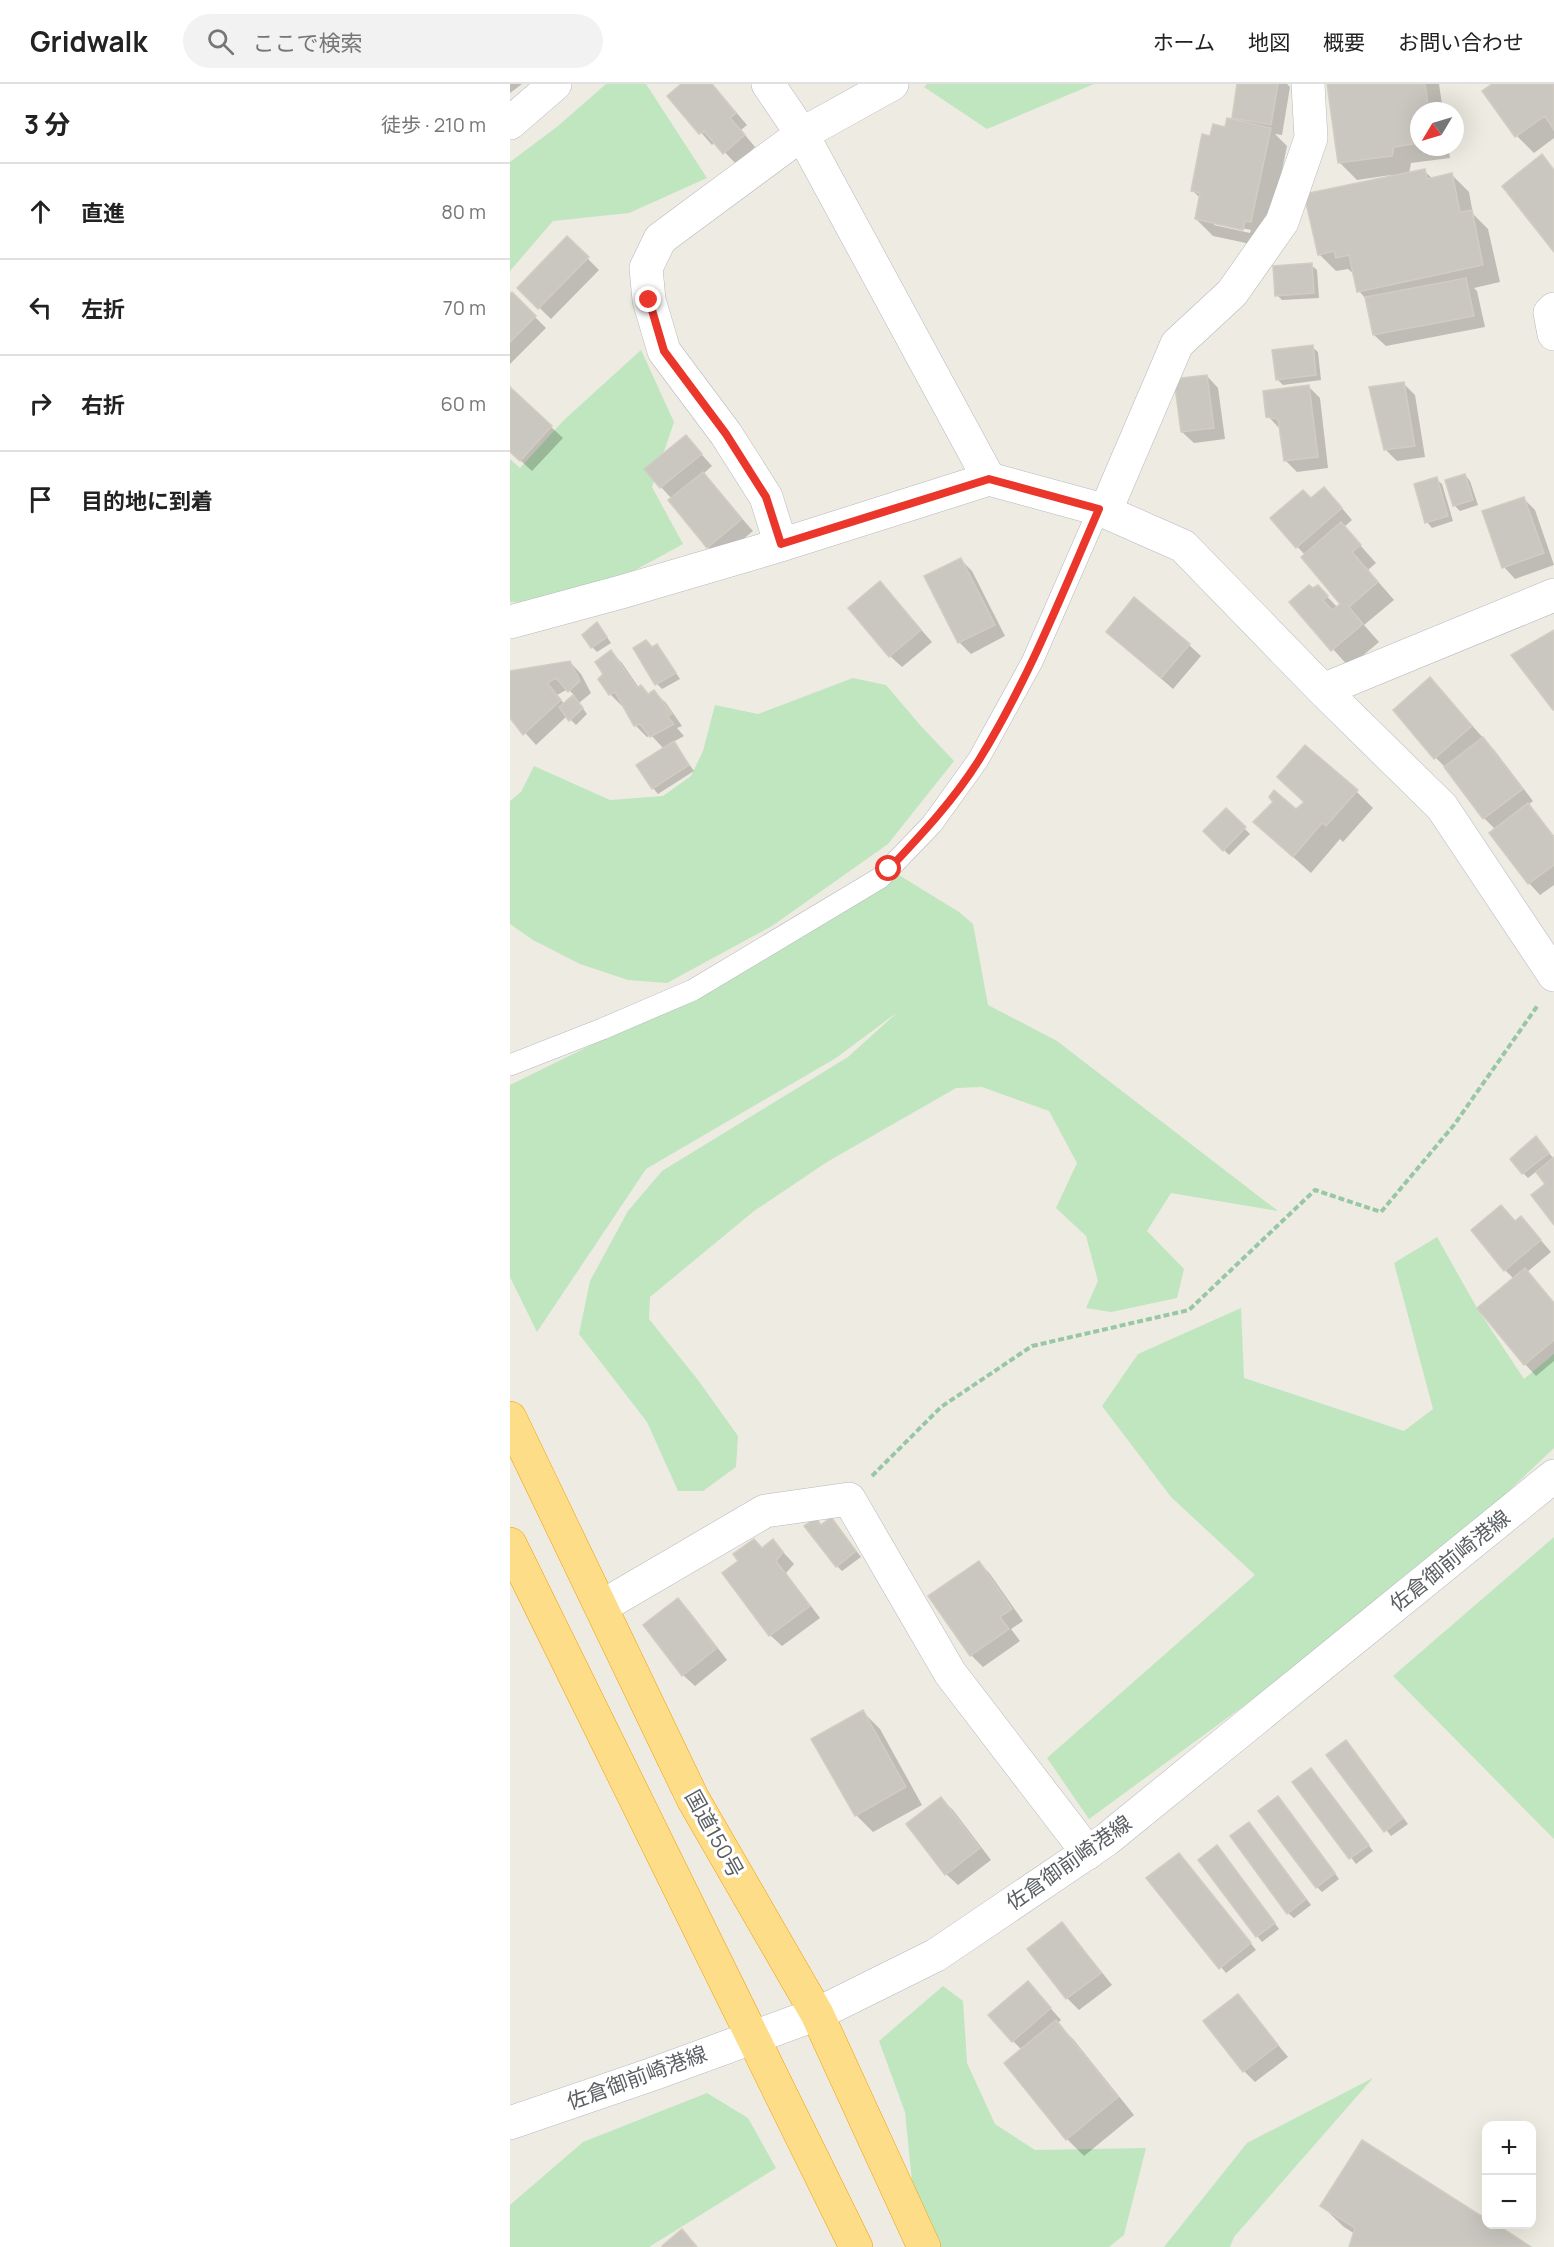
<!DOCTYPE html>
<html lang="ja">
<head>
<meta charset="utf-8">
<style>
  body { margin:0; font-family:Manrope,"Noto Sans JP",sans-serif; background:#f2f2f2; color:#222 }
  .controls { position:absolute; right:18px; bottom:18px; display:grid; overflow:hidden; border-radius:12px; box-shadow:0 6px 24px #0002 }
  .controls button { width:54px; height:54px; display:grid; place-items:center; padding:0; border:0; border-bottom:2px solid #e0e0e0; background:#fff; color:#222; font:30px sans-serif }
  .compass { position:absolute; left:900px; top:18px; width:54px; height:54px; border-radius:50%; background:#fff; box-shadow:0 6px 24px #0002; rotate:232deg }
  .stop { position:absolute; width:18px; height:18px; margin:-14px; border:4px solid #eb362b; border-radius:50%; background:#fff }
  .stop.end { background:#eb362b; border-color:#fff; box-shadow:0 2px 6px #0008 }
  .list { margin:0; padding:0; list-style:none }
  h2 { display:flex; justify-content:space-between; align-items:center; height:78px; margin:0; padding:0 24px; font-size:26px }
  h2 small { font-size:20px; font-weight:400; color:#767676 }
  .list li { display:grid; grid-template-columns:39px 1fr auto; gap:18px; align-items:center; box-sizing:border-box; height:96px; padding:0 24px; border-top:2px solid #e0e0e0 }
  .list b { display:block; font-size:22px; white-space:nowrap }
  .list em { font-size:20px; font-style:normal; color:#767676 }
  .icon { flex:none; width:33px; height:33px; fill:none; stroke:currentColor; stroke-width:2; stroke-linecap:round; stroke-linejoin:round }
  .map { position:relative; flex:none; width:1044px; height:2163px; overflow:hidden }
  header { display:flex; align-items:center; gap:36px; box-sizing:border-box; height:84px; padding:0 30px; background:#fff; border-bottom:2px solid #e0e0e0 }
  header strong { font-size:28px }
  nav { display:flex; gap:33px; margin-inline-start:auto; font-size:21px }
  .search { width:420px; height:54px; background:#f2f2f2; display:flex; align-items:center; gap:15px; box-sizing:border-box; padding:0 21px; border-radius:33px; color:#767676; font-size:22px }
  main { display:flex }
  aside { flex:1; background:#fff }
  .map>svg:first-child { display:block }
  .green { fill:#bfe6be }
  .shadow { fill:#0003; fill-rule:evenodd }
  .building { fill:#cac7c1; stroke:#d2ccc1; stroke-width:1.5 }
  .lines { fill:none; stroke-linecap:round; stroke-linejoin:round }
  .lane-casing { stroke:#b5b8bd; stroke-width:22 }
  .street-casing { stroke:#b5b8bd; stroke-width:34 }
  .secondary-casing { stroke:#b6b9bf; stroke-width:34 }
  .highway-casing { stroke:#f09f00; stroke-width:34 }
  .path { stroke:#97c7a4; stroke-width:4; stroke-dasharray:6 3; stroke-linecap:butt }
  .lane { stroke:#fff; stroke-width:21 }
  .street { stroke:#fff; stroke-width:33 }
  .secondary { stroke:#fff; stroke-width:33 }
  .highway { stroke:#fedd89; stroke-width:33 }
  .route { stroke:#eb362b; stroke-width:8 }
  .labels { text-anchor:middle; stroke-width:6; stroke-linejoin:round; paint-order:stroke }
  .street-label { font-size:21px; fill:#5b5f63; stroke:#fff }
</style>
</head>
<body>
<header>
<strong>Gridwalk</strong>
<div class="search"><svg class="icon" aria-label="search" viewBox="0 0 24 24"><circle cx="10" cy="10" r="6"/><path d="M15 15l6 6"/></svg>ここで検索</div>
<nav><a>ホーム</a><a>地図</a><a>概要</a><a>お問い合わせ</a></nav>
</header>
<main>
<aside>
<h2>3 分<small>徒歩 · 210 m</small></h2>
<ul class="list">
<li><svg class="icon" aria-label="ahead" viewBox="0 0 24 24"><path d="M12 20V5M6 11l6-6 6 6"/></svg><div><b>直進</b></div><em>80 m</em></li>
<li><svg class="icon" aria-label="left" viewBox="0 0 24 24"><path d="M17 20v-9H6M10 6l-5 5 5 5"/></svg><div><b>左折</b></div><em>70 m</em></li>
<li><svg class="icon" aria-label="right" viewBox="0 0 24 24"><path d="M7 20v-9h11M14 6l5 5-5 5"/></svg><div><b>右折</b></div><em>60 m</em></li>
<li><svg class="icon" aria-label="arrive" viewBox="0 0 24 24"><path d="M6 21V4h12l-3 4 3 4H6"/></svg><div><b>目的地に到着</b></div></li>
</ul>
</aside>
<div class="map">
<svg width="1044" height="2163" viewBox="0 0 1044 2163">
  <rect width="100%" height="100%" fill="#eeebe2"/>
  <path class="green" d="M96 0H136L197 94 119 129 43 137 0 187V78L48 42Z
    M417 0H584L477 45 414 3Z
    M131 266 164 338 142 403 173 460 87 507 34 520 0 518V375L10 384 54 336Z
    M343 594 376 601 410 641 444 677 378 760 262 842 157 899 118 896 70 880 23 856 0 840V717L11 708 24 682 100 716 153 712 181 692 193 667 205 621 248 630Z
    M379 785 449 828 463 840 478 921 547 957 768 1127 661 1109 637 1147 674 1185 667 1214 601 1228 576 1224 588 1197 576 1152 546 1124 567 1079 539 1027 472 1003 446 1004 317 1078 244 1127 140 1213 139 1235 188 1296 228 1352 226 1383 193 1407H168L137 1338 69 1250 80 1197 118 1127 152 1087 338 973 389 927 326 974 136 1085 27 1248 0 1193V1001L232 887Z
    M927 1153 967 1224 1014 1295 1044 1270V1364L989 1416 889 1496 806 1569 579 1735 537 1674 745 1491 661 1413 592 1322 628 1270 731 1224 734 1294 894 1347 923 1325 884 1179Z
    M1044 1453V1755L883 1592Z
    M433 1902 453 1917 457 1979 485 2040 525 2066 636 2064 614 2151 599 2163H431L407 2147 395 2028 369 1957Z
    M863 1994 724 2153 720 2163H654L737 2059Z
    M197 2009 238 2034 266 2084 139 2163H0V2121L73 2058Z"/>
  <path class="shadow" d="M0 0H12L0 9Z
    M173 0H202L237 41 231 46 245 63 226 80 205 58 202 61 159 12Z
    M729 0H777L780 3 772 51 765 50 777 62 758 155 750 162 703 152 686 135 690 114 682 106 701 54 729 38 723 33ZM704 138 741 146 740 149 704 141Z
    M818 0H929L933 27H909V63H938L940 74 901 79 899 90 914 87 923 95 942 91 959 108 963 130 978 145 990 198 964 204 967 207 975 243 876 262 864 251 857 216 849 207 844 190 838 185 826 187 809 170 881 93V91L847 96 830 79Z
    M985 0H1044V54L1024 69 1007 52Z
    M57 154 89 186 41 235 9 204Z
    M801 181 807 186 809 214 772 216 767 211Z
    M2 210 36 244 0 280V212Z
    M802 263 808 268 811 296 773 301 767 295Z
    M697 292 708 304 715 355 684 359 672 348Z
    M893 299 905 311 915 373 887 377 876 366Z
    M798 302 810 314 818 384 787 388 775 376 769 344 758 332Z
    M0 305 53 354 22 387 0 367Z
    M176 353 202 382 193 390 243 447 209 475 198 463 162 415 151 403Z
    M955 391 960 397 968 421 950 427 944 421Z
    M926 395 932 400 943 437 922 444 917 438Z
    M1013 414 1025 426 1044 481 1005 495 994 483Z
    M801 416H825L842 436 834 443 866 479 858 486 884 516 854 541 869 558 839 583 781 518 808 503 828 524 832 520 795 471 762 435Z
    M451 476 462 487 495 552 461 570 449 558 416 493Z
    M370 499 422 558 392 583 380 572Z
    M92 546 101 559 87 568 82 563Z
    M598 548 679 561 691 572 663 605Z
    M142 565 152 568 170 595 152 605 147 600Z
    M101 568 112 579 129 604 131 603 139 611 144 608 156 619 172 642 167 644 174 652 163 658 184 687 148 710 143 704 154 665 141 651 137 653 125 641 114 621 112 622 100 610 95 590Z
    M60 578 71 590 81 609 69 619 77 630 66 641 57 632 26 661 0 632V588ZM58 605 65 612 55 621 47 611Z
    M931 607 985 667 1023 717 1018 721 1044 752V801L1030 811 1019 799 981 749 986 746 974 734 937 685 926 674Z
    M847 708 863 724 833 758 830 755 801 789 762 754 795 718Z
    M716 726 740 750 719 771 695 747Z
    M1031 1060 1044 1075V1138L1037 1100 1027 1087 1018 1094 1013 1089Z
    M991 1123 1006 1138 1022 1146 1041 1168 1017 1188 1044 1219V1277L1026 1292 1015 1280 1004 1195 995 1186Z
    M326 1440 351 1473 332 1487 327 1482 312 1442Z
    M263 1457 284 1480 276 1489 310 1534 272 1562 260 1551 230 1477Z
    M469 1478 480 1490 513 1537 501 1545 510 1557 473 1583 461 1571 420 1512Z
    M168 1516 179 1527 217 1576 185 1602 173 1591Z
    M353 1628 370 1645 412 1721 363 1748 346 1731Z
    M841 1664 898 1740 881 1752 818 1671Z
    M806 1691 863 1767 846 1780 784 1698Z
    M431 1715 443 1726 481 1776 448 1801 436 1790Z
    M773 1719 829 1795 812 1808 807 1803Z
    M744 1745 801 1821 784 1834 778 1829Z
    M713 1769 769 1845 752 1858 747 1852Z
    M674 1776 746 1866 716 1889 639 1795Z
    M552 1840 563 1852 602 1901 569 1926 557 1914 519 1865Z
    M518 1899 551 1936 547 1940 563 1955 624 2031 574 2072 557 2055 512 1966 503 1957Z
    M728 1912 778 1973 745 1998 734 1987Z
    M853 2058 976 2136V2140L1018 2163H841L845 2150 834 2143 812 2122Z"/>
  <path class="building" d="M171 0H202L226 29 220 34 235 51 213 70 194 47 189 50 157 12Z
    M727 0H768L761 41 722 34Z
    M817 0H915L919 27H909V59L884 63 882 72 828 79Z
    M982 0H1044V46L1035 32 1005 53 972 7Z
    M717 34 761 44 741 138 735 137 733 146 685 135 690 109 681 107 692 50 700 52 703 40 715 43Z
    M1032 70 1044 86V168L992 102Z
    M915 85 917 95 942 89 950 128 962 126 973 181 847 208 839 171 826 174 824 167 808 171 794 110Z
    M57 152 79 173 28 225 7 204Z
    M802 179 804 209 765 212 763 182Z
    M956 194 964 232 863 251 855 213Z
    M2 208 26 232 0 258V210Z
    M803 261 806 291 766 296 762 266Z
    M697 291 704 344 671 348 664 295Z
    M894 298 905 362 874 366 859 303Z
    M799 301 808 373 774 377 768 335 756 333 753 307Z
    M0 303 42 342 10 377 0 368Z
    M176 351 192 370 150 404 134 385Z
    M193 388 232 435 197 464 158 416Z
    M955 390 963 416 943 422 935 396Z
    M927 393 938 432 915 439 904 400Z
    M814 403 832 424 786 464 760 434 793 406 801 414Z
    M1014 413 1034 469 992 484 972 427Z
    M831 438 851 461 842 468 868 498 839 523 853 540 821 567 779 518 799 501 803 504 808 501 818 512 813 516 822 526 830 520 791 473Z
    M451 474 485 541 448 559 414 492Z
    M370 497 411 546 379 573 338 524Z
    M624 513 680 560 651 594 596 548Z
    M87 538 97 553 81 564 72 551Z
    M1044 546V626H1043L1001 571Z
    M136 556 142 563 147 560 166 589 145 601 123 564Z
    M101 566 127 604 131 601 138 610 144 606 162 630 157 632 164 640 140 653 130 640 124 642 105 608 99 611 88 595 93 590 85 578Z
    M60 577 70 597 58 608 46 594 37 599 51 616 13 651 0 634V587Z
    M920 593 962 642 924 675 883 626Z
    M63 611 73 624 59 637 49 623Z
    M973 653 1013 705 973 735 934 683Z
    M164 657 179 681 142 705 126 681Z
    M795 661 848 706 816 742 812 739 783 773 743 738 763 718 759 713 764 706 786 725 794 718 767 693Z
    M1018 719 1044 753V781L1018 800 979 749Z
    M716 724 736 743 713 767 693 747Z
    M1026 1052 1039 1069 1012 1090 1000 1075Z
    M1044 1073V1141L1021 1111 1035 1100 1026 1088Z
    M991 1121 1005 1137 1011 1132 1031 1156 994 1187 961 1146Z
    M1015 1184 1044 1219V1256L1014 1281 967 1224Z
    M321 1433 346 1467 326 1483 294 1442 306 1434 311 1441Z
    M244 1455 252 1464 263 1455 273 1468 266 1477 300 1522 259 1552 212 1489 228 1477 223 1470Z
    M469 1477 502 1525 490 1533 499 1545 460 1572 418 1512Z
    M168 1514 207 1564 172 1592 133 1541Z
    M353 1626 396 1703 345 1732 301 1655Z
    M836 1656 893 1734 874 1748 816 1671Z
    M801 1684 859 1761 839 1775 782 1698Z
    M768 1712 825 1789 806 1804 748 1727Z
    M431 1713 470 1764 435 1791 396 1740Z
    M739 1738 796 1815 777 1830 720 1752Z
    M707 1761 765 1839 746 1853 688 1776Z
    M669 1769 741 1859 709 1885 636 1794Z
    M552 1838 591 1889 556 1915 517 1865Z
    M518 1897 541 1924 502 1958 478 1931Z
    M728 1910 768 1961 733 1988 693 1937Z
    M546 1936 608 2013 556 2056 494 1979Z
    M852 2056 976 2135V2140H986L1021 2163H839L845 2144 810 2122Z
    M172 2145 187 2163H153L152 2162Z"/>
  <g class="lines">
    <g class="lane-casing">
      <path id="lane" d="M0 981 92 945 183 906 370 794 422 740 468 676 522 578 589 425"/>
    </g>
    <g class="street-casing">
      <path id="street" d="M258 0 292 50 479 395
        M0 39 45 0
        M1044 225 1040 229 1044 250
        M595 428 667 260 722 209 772 138 801 54 798 0
        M271 461 256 413 216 350 154 267 139 216 136 184 150 155 292 50 382 0
        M0 538 111 508 271 461 479 395 589 425 673 462 813 606 932 723 1044 891
        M813 606 1044 511
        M91 1523 255 1427 339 1415 440 1589 578 1769"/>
    </g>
    <g class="secondary-casing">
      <path id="secondary" d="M0 2039 143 1990 307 1930 426 1871 596 1756 1044 1392"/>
    </g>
    <g class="highway-casing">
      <path id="highway" d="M0 1334 183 1715 307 1930 414 2163
        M0 1460 346 2163"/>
    </g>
    <path class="path" d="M362 1392 431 1323 522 1262 679 1226 805 1106 871 1128 944 1041 1028 921"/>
    <use href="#lane" class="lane"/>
    <use href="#street" class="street"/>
    <use href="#secondary" class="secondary"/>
    <use href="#highway" class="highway"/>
  </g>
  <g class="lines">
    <path class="route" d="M139 216 154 267 216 350 256 413 271 460 479 395 589 425C552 510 518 597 469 676 444 716 411 751 379 785"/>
  </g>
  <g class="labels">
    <g class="street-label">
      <text transform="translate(940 1477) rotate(-39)" y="7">佐倉御前崎港線</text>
      <text transform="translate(204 1750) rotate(61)" y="7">国道150号</text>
      <text transform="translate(559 1779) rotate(-35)" y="7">佐倉御前崎港線</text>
      <text transform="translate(127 1994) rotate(-20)" y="7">佐倉御前崎港線</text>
    </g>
  </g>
</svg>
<div class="controls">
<button>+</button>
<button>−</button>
</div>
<svg class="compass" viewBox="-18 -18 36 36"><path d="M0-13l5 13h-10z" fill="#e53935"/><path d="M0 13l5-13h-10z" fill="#767676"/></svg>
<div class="stop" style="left:379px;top:785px"></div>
<div class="stop end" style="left:139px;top:216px"></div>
</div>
</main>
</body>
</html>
